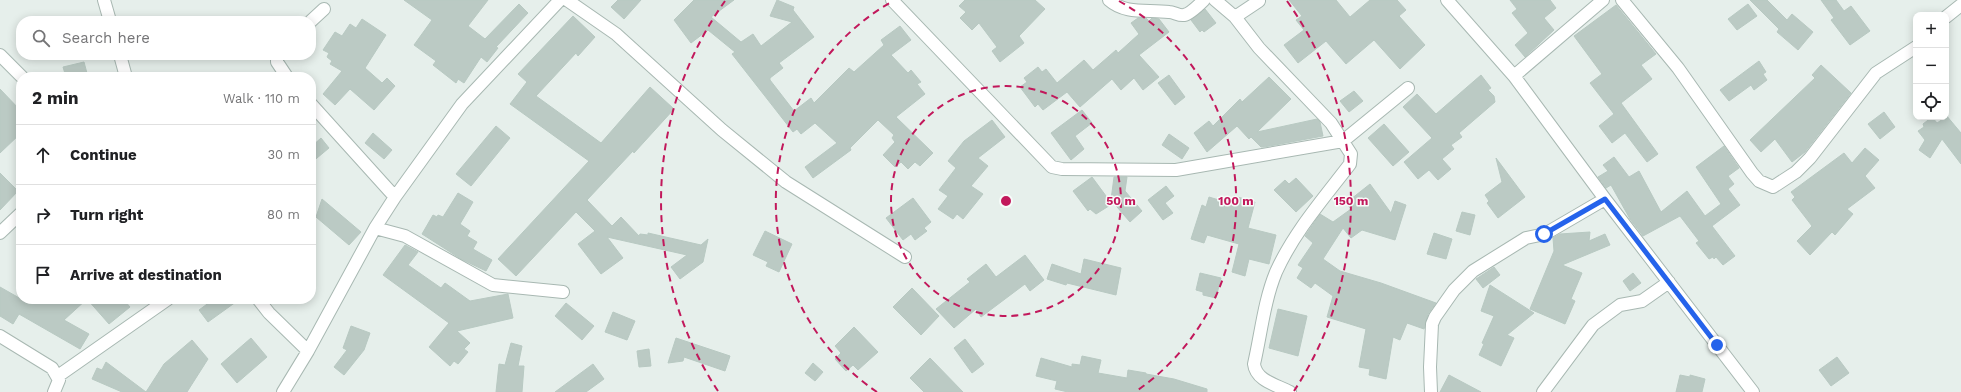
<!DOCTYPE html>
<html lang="en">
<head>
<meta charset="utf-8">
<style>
  body { margin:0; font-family:"Work Sans",sans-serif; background:#f2f2f2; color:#202124 }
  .controls { position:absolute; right:12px; top:12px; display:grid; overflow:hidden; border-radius:8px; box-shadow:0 2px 10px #0003 }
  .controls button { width:36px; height:36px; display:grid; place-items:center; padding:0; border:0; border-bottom:1px solid #e0e0e0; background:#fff; color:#202124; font:20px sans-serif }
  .stop { position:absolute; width:12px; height:12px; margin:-9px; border:3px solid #2563eb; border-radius:50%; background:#fff }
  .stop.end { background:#2563eb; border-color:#fff; box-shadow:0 1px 4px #0008 }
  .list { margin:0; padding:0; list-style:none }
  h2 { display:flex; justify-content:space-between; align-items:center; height:52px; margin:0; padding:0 16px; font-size:17px }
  h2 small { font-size:13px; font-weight:400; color:#757577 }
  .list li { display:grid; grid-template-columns:26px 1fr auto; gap:12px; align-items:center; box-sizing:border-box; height:60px; padding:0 16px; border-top:1px solid #e0e0e0 }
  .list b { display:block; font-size:15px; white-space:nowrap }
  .list em { font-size:13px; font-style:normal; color:#757577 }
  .icon { flex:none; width:22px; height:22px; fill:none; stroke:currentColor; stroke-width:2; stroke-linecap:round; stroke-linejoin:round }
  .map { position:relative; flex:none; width:1961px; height:392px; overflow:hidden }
  .search { position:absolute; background:#fff; box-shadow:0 2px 10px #0003; left:16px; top:16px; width:300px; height:44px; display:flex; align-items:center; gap:10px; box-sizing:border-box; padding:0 14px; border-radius:16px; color:#757577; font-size:15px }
  .panel { position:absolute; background:#fff; box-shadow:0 2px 10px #0003; left:16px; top:72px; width:300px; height:232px; border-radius:16px }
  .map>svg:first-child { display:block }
  .building { fill:#bbcac4; stroke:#b8c9c2 }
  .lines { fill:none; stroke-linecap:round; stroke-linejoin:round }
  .minor-casing { stroke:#a8b8b2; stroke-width:14 }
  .minor { stroke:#fff; stroke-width:12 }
  .route { stroke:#2563eb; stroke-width:5 }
  .ring { fill:none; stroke:#c2185b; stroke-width:2; stroke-dasharray:7 5 }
  .centre { fill:#c2185b; stroke:#f7fbf9; stroke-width:2 }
  .ring-label { font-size:12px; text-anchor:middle; font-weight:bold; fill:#c2185b; stroke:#f7fbf9; stroke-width:3; stroke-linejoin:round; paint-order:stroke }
</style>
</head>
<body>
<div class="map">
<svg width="1961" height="392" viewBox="0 0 1961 392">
  <rect width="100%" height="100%" fill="#e6efeb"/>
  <path class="building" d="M404 0H488L468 26 485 39 519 4 528 13 496 47 498 48 487 62 481 57 464 83 458 79 456 83 433 65 436 61 414 45 432 20Z
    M618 0H641L624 19 611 7Z
    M694 0H734L711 17 741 42 753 34 761 46 792 22 770 16 777 0 794 7 793 10 814 37 779 63 783 68 770 78V80L794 111 811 98 814 103 849 68 854 72 884 45 881 40 900 26 911 40 891 55 908 73 911 70 921 82 917 84 925 94 896 117 933 153 920 166 915 162 908 169 901 162 895 167 883 155 895 142 892 138 894 135 878 120 850 148 851 150 813 178 805 167 837 143 815 123 801 134 797 129 793 132 732 54 735 52 708 30 691 43 674 20Z
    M965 0H1035L1045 9 1019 36 1024 43 1000 62 992 51 997 47 979 23 972 30 960 18 966 12 959 6Z
    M1289 0H1336L1350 17 1370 0H1397L1406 10 1399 16 1425 45 1400 69 1374 40 1346 64 1326 41 1298 63 1284 45 1304 30 1296 20 1302 16Z
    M1510 0H1550L1556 8 1544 18 1554 30 1525 57 1515 45 1528 33 1512 13 1517 9Z
    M1750 0H1767L1787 20 1792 14 1813 32 1798 50 1777 32 1779 29Z
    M1821 0H1836L1844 11 1851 6 1870 31 1850 45 1831 20 1834 18Z
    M1748 4 1757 16 1737 30 1728 19Z
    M1616 5 1656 54 1641 65 1652 79 1621 103 1658 154 1647 162 1625 133 1612 143 1599 126 1614 114 1590 83 1602 74 1574 36Z
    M1205 9 1216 23 1204 32 1202 30 1200 32 1191 20Z
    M573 16 595 37 578 56 576 53 536 96 601 143 650 87 674 109 634 153 633 151 587 200 612 226 621 217 639 236 640 234 648 235V233L701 245 708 239 703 262 680 279 671 267 687 255 607 237 623 258 601 274 578 244 595 231 576 212 516 276 498 259 589 161 510 104 527 82 518 74Z
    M1138 18H1146L1149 21 1152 18 1159 19 1169 32 1139 55 1159 77 1143 90 1134 78 1121 90 1112 79 1080 107 1067 92 1043 110 1038 104 1035 107 1020 87 1027 82 1024 78 1038 67 1042 72 1046 69 1057 83 1084 60 1093 70 1116 50 1118 53 1139 34 1131 23Z
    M362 19 386 35 365 68 382 83 387 78 395 86 374 110 350 89 335 105 323 94 342 71 330 64 332 61 327 57 329 53 323 50 335 32 342 36 350 24 356 28Z
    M1759 61 1766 72 1763 74 1767 80 1754 90 1751 85 1729 101 1720 90Z
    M84 62 88 77H66L63 67Z
    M1821 65 1851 93 1805 152 1792 162 1775 139 1761 152 1750 140 1815 78 1812 75Z
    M1169 75 1185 97 1175 105 1158 83Z
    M1481 75 1491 88 1488 90 1494 96 1495 102 1459 133 1462 137 1451 145 1454 149 1442 159 1451 169 1438 180 1429 170 1418 179 1404 162 1432 138 1403 107 1417 94 1436 114Z
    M1269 77 1291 99 1257 132 1317 119 1320 122 1323 136 1264 147H1261L1251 137 1249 139 1237 126 1207 152 1194 133 1209 121 1213 126 1240 99 1242 102Z
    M0 89 21 111V133L0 153Z
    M1354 91 1363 101 1349 112 1340 101Z
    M1082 110 1092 123 1075 136 1084 149 1071 160 1051 133Z
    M1884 112 1895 127 1880 139 1868 124Z
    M1946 115 1961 133V164L1942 139 1930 158 1919 150 1925 140 1918 131 1924 127 1923 124 1932 117 1937 123 1946 117Z
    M992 120 1005 137 978 158 988 166 971 186 983 194 963 219 957 214 953 219 938 209 948 196 939 190 956 168 948 161 964 141Z
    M1384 124 1409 152 1393 166 1368 138Z
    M496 126 510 138 471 186 456 174Z
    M373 133 392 150 384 159 365 143Z
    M1169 134 1189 148 1182 159 1162 145Z
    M321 138 329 148 311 163V147Z
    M1724 146 1739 168 1728 176 1734 184 1728 189 1740 205 1712 226 1735 256 1723 265 1716 257 1714 259 1713 257 1709 259 1696 243 1699 241 1680 216 1643 236 1630 219 1611 185 1606 188 1598 177 1608 171 1603 165 1614 157 1629 177 1639 171 1661 212 1687 191 1705 216 1721 204 1696 167Z
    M1865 148 1879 160 1865 176 1875 188 1847 209 1853 214 1835 235 1832 232 1810 255 1797 241 1812 226 1792 200 1795 197 1791 192 1844 153 1852 163Z
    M1496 158 1525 197 1498 218 1487 203 1489 201 1485 195 1502 182Z
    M0 173 18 191 0 210Z
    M1092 177 1112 204 1096 214 1090 209 1088 211 1073 191Z
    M1114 177H1127L1125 191 1142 211 1130 222 1111 200Z
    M1296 178 1313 196 1296 212 1274 190 1285 180 1289 184Z
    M1370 184 1391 213 1395 201 1406 205 1395 240 1362 230 1351 238 1343 228 1323 259 1340 271 1381 283 1436 303 1428 314 1424 329 1407 323 1400 340 1393 337 1386 379 1369 375 1370 369 1359 367 1366 329 1327 317 1333 296 1315 283 1311 288 1297 278 1303 268 1298 265 1313 243 1305 236 1320 214 1333 222 1351 209 1346 203Z
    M1166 186 1174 196 1165 203 1173 213 1163 220 1148 200Z
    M458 193 473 202 460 224 470 231 467 236 477 242 473 249 492 260 486 271 461 259 422 234 433 215 437 217 438 215 443 217Z
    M1234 196 1255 202 1248 228 1276 235 1269 264 1249 259 1245 276 1232 272 1239 244 1207 235 1204 243 1191 239 1202 205 1206 207 1209 197 1232 204Z
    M913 198 931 222 924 228 927 231 915 240 911 234 903 240 886 218Z
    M322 199 361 232 349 245 316 217Z
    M1462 212 1475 215 1470 235 1456 231Z
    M765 231 792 244 779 272 766 266 768 262 753 255Z
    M1590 232 1589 241 1605 234 1610 245 1562 265 1582 273 1571 299 1575 301 1565 324 1530 309 1554 251 1553 238 1560 234Z
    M1434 233 1452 239 1446 259 1427 254Z
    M405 245 418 252 408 265 441 288 445 283 470 301 508 294 513 318 457 331 470 343 464 349 468 352 458 364 454 361 450 366 429 347 449 323 383 275Z
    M1025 255 1044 280 1030 291 1025 284 981 317 976 309 954 328 936 309 970 282 967 279 986 264 996 277Z
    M1084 259 1121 268 1116 295 1067 283 1066 285 1047 279 1052 264 1081 274Z
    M1494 267 1500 275 1483 288 1476 279Z
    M1200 273 1221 278 1216 298 1203 295V292L1196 290Z
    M1633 273 1641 283 1630 291 1623 281Z
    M1490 285 1534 313 1507 335 1514 338 1501 366 1479 355 1484 344 1482 343 1494 316 1481 311Z
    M0 287 21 299H87L64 320 89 334 80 349 19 314 13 324 0 316Z
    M912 288 939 316 921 335 893 307Z
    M87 299H123L130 307 109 324Z
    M214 299H240L208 322 199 310Z
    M566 303 594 326 582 340 555 316Z
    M1278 309 1307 316 1298 356 1269 348Z
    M613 312 635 321 627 340 605 332Z
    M351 326 370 333 364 350 344 375 334 367 347 350 343 348Z
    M854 327 878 352 858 370 853 365 846 371 835 359 841 353 835 346Z
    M251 338 267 357 237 383 221 364Z
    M676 338 730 356 725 371 684 357 683 361 668 363Z
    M965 339 984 364 972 373 954 348Z
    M192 340 208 359 187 392H122L92 379 97 368 102 370 106 362 146 392 164 364Z
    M511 343 522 346 518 366H524L522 392H496L499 364 505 365Z
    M649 349 651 366 639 367 637 351Z
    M1082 356 1101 360 1098 373 1127 378 1128 370 1146 373V374L1174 379 1207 389V392H1068L1055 389 1057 381 1036 376 1041 358 1072 367V364L1080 365Z
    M1837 357 1849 373 1831 386 1819 370Z
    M930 358 963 392H924L910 378Z
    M813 363 823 372 815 381 805 373Z
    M593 364 604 379 586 392H555Z
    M1449 375 1481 392H1440Z
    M1680 375 1690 377V375L1705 379 1702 392H1676Z"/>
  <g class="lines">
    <g class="minor-casing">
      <path id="minor" d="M104 0 110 21
        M567 0 616 34 722 130 786 182 905 257
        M892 0 1052 167 1062 169 1176 170 1343 141 1408 88
        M1109 0C1126 15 1148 9 1169 12 1174 12 1179 16 1184 15 1190 14 1199 5 1204 0
        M1215 0 1235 17 1259 1
        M1447 0 1514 76 1605 199 1753 392
        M1622 0 1678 68 1752 173 1759 181 1773 187 1796 172 1810 158 1876 73 1916 47
        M1235 17 1259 48 1331 123 1351 154 1350 164C1324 198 1294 232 1276 272 1264 301 1261 334 1254 364 1256 381 1277 385 1290 392
        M1946 17 1961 5
        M311 21 324 9
        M0 55 22 77
        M120 55 126 77
        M277 55V62L287 77
        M1514 76 1603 0
        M311 104 395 197
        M375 228 405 236 493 285 563 292
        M0 233 21 213
        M258 299 269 313 308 351
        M0 336 52 368 59 380 54 392
        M58 376 168 299
        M283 392 308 351 375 228 395 197 462 104 560 0
        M1431 392 1430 367 1432 324 1435 317 1454 290 1473 271 1526 238 1545 234 1605 199
        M1543 392 1593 325 1620 305 1642 301 1669 282"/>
    </g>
    <use href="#minor" class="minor"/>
  </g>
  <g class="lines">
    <path class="route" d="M1544 234 1605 199 1717 345"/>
  </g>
  <g class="ring">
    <circle cx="1006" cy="201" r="115"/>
    <path d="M877 392A230 230 0 0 1 893 1M1119 1A230 230 0 0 1 1135 392"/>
    <path d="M718 391A345 345 0 0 1 725 1M1287 1A345 345 0 0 1 1294 391"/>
  </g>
  <circle cx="1006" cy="201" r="6" class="centre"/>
  <g class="ring-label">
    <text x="1121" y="205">50 m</text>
    <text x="1236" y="205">100 m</text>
    <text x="1351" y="205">150 m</text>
  </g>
</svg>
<div class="controls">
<button>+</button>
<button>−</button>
<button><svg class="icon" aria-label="locate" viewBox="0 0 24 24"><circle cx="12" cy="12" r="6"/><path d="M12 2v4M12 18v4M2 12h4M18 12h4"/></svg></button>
</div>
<div class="stop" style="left:1544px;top:234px"></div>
<div class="stop end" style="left:1717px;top:345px"></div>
<div class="search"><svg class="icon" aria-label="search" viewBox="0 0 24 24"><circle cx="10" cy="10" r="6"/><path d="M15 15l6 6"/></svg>Search here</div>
<section class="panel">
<h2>2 min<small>Walk · 110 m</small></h2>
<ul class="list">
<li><svg class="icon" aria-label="ahead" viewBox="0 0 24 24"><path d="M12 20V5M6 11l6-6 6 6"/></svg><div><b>Continue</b></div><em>30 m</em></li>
<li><svg class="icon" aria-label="right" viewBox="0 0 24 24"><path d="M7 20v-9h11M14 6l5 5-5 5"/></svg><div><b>Turn right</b></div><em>80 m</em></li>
<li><svg class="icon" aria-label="arrive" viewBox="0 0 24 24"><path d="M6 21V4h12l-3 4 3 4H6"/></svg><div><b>Arrive at destination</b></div></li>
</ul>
</section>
</div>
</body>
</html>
